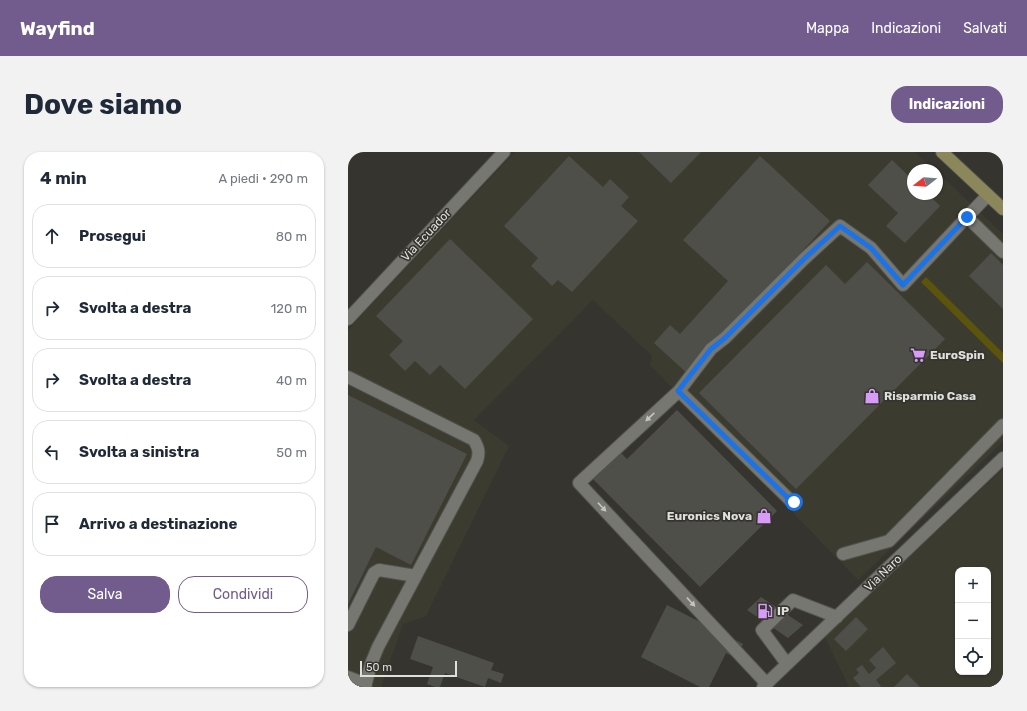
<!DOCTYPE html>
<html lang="it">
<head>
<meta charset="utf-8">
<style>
  body { margin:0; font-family:Rubik,sans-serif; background:#f2f2f3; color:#1f2937 }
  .controls { position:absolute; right:12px; bottom:12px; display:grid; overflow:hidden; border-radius:8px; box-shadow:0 1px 3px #0004 }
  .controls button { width:36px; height:36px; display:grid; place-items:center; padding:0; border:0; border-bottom:1px solid #e0e1e3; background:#fff; color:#1f2937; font:20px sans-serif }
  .compass { position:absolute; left:559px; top:12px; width:36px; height:36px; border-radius:50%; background:#fff; box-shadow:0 1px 3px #0004; rotate:253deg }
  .scale { position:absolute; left:12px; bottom:10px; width:97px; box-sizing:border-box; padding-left:4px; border:2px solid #dfdfdb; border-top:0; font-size:11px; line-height:14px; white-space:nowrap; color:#dfdfdb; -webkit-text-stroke:3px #35342f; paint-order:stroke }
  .stop { position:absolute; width:12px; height:12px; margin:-9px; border:3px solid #1a73e8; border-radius:50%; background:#fff }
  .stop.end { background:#1a73e8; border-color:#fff; box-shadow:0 1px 4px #0008 }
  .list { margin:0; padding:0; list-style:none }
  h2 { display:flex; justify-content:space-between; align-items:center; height:52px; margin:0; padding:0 16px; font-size:17px }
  h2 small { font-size:13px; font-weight:400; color:#747a83 }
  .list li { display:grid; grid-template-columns:26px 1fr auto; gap:12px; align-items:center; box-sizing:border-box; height:64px; margin:0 8px 8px; padding:0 8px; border:1px solid #e0e1e3; border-radius:16px }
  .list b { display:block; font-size:15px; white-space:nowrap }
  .list em { font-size:13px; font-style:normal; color:#747a83 }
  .actions { display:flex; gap:8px; padding:12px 16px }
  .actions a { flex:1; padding:9px 0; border:1px solid #725c8e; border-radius:16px; text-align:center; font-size:14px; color:#725c8e }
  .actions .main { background:#725c8e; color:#fff }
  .icon { flex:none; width:22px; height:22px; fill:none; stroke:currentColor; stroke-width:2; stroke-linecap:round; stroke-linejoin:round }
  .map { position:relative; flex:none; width:655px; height:535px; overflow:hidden; border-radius:16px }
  header { display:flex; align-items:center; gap:24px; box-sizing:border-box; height:56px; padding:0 20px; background:#725c8e; color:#fff }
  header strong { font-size:19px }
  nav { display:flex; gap:22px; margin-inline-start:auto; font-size:14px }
  .intro { display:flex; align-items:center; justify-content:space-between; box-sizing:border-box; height:96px; padding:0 24px }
  h1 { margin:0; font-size:28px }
  .button { padding:10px 18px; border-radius:16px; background:#725c8e; color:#fff; font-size:14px; font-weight:700 }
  main { display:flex; gap:24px; padding:0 24px }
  aside { flex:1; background:#fff; border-radius:16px; box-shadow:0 1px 3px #0004 }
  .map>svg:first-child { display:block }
  .built { fill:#3c3b2f; fill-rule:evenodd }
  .green { fill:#5b540c }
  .building { fill:#4f4f49 }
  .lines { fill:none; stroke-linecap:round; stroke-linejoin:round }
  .minor-casing { stroke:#53534e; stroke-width:14 }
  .major-casing { stroke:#53534e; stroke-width:14 }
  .minor { stroke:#777771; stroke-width:12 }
  .major { stroke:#8b875a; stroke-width:12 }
  .oneway { fill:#c5c5c0 }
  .route { stroke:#1a73e8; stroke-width:5 }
  .labels { text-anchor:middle; stroke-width:3.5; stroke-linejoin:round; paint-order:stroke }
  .street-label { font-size:12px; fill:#dfdfdb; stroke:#35342f }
  .poi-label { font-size:12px; font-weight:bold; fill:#dfdfdb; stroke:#35342f; text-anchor:start }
</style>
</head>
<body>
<header>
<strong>Wayfind</strong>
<nav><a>Mappa</a><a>Indicazioni</a><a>Salvati</a></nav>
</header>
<div class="intro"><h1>Dove siamo</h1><a class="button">Indicazioni</a></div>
<main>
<aside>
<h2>4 min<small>A piedi · 290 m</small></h2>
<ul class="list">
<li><svg class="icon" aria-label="ahead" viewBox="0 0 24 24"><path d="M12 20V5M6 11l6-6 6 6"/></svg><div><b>Prosegui</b></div><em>80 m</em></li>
<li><svg class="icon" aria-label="right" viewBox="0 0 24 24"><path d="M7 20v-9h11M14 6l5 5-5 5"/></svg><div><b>Svolta a destra</b></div><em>120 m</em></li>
<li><svg class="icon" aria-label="right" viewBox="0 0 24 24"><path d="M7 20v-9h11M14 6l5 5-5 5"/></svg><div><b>Svolta a destra</b></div><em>40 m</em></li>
<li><svg class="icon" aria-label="left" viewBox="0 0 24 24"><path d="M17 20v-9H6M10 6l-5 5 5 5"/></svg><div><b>Svolta a sinistra</b></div><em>50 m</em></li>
<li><svg class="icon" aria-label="arrive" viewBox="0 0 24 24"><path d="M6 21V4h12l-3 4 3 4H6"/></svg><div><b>Arrivo a destinazione</b></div></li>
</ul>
<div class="actions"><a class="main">Salva</a><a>Condividi</a></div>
</aside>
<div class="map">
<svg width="655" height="535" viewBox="0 0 655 535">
  <rect width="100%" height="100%" fill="#35342f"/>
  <path class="built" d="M167 0H567L586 18H565V42H589V20L655 82V290L510 428 302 213 304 204 245 148 126 268 161 294 78 464 55 472 33 535H0V178Z
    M655 317V535H501L477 485ZM610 418H640V520H610Z"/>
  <path class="green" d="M578 125 655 201V211L573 130Z"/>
  <path class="building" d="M291 0H353L323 31Z
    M221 4 255 35 262 27 281 45 273 54 290 69 224 140 210 128 204 134 183 114 190 106 156 74Z
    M412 4 482 69 340 222 306 191 322 173 332 182 380 129 335 88Z
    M544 8 565 28V42H580L592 54 557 91 538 74 550 61 520 33Z
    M102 87 185 167 117 237 92 213 82 223 67 209 57 219 41 203 55 189 28 164Z
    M643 101 655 113V157L621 124Z
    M519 110 597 187 448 337 351 241 478 113 497 132Z
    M0 243 119 302 63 413 28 395 0 452Z
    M329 258 429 359 352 435 244 326 271 299 279 307Z
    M413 445 455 473 440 486 399 458Z
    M319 453 395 492 388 506 378 501 361 535H352L293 505Z
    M508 465 520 477 498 499 486 487Z
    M70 484 146 511 143 518 156 522 153 531 140 526 137 535 97 521 92 535H87L79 532 85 515 62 507Z
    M535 495 548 511 528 528 533 534 532 535H513L505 526 511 521 508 517 514 513 521 522 528 516 521 508Z
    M559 522 572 535H546Z"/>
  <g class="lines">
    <g class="minor-casing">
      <path id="minor" d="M619 65 640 43
        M0 167 156 0
        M0 225 126 288C130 295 132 300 129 309L30 495 23 512 17 535
        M331 239 231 331 419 532
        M446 350 442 348 331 239 363 197 377 186 456 107 492 74 523 96 555 133 619 65 655 100
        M495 402 541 389 655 273
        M0 473 26 421 31 418 68 424
        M439 512 414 478 445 448 489 465
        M0 525 18 532
        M415 535 655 306"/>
    </g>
    <g class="major-casing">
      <path id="major" d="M594 0 655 57"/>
    </g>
    <use href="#minor" class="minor"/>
    <use href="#major" class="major"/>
  </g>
  <defs><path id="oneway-solid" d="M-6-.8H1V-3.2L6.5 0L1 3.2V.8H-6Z"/></defs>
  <g class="oneway">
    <use href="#oneway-solid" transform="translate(302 265) rotate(137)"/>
    <use href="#oneway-solid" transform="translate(254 355) rotate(47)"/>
    <use href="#oneway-solid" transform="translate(343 450) rotate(47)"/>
  </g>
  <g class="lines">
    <path class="route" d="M446 350 442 348 330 239 363 197 377 186 456 107 492 74 523 96 555 133 619 65"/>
  </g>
  <defs>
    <g id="supermarket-bare" transform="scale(1.2)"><path d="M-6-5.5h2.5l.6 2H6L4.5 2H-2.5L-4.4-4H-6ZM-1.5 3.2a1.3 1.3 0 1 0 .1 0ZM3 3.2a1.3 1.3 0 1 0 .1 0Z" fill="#d89bf8" stroke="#35342f" stroke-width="2.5" paint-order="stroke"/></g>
    <g id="shop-bare" transform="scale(1.2)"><path d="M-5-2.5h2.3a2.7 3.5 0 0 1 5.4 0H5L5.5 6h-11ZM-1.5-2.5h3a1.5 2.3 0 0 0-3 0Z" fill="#d89bf8" stroke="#35342f" stroke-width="2.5" paint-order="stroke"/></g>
    <g id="fuel-bare" transform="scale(1.2)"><path d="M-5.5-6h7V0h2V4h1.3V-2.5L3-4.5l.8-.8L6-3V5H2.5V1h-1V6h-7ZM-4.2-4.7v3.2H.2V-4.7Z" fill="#d89bf8" stroke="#35342f" stroke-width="2.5" paint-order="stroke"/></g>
  </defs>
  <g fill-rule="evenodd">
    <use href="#supermarket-bare" x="570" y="203"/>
    <use href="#shop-bare" x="524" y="244"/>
    <use href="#shop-bare" x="416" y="364"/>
    <use href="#fuel-bare" x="417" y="459"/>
  </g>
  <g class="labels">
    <g class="street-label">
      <text transform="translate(78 83) rotate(-47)" y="4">Via Ecuador</text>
      <text transform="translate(535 421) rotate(-44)" y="4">Via Naro</text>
    </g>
    <g class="poi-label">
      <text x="582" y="207">EuroSpin</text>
      <text x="536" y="248">Risparmio Casa</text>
      <text x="404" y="368" text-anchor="end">Euronics Nova</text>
      <text x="429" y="463">IP</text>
    </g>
  </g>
</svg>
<div class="controls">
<button>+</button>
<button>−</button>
<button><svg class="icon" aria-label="locate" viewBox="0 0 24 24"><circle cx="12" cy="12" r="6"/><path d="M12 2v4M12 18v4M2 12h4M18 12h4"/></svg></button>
</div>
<svg class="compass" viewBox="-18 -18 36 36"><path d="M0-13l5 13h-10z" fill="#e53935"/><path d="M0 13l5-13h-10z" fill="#747a83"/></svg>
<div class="scale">50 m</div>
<div class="stop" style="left:446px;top:350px"></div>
<div class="stop end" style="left:619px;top:65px"></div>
</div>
</main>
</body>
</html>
